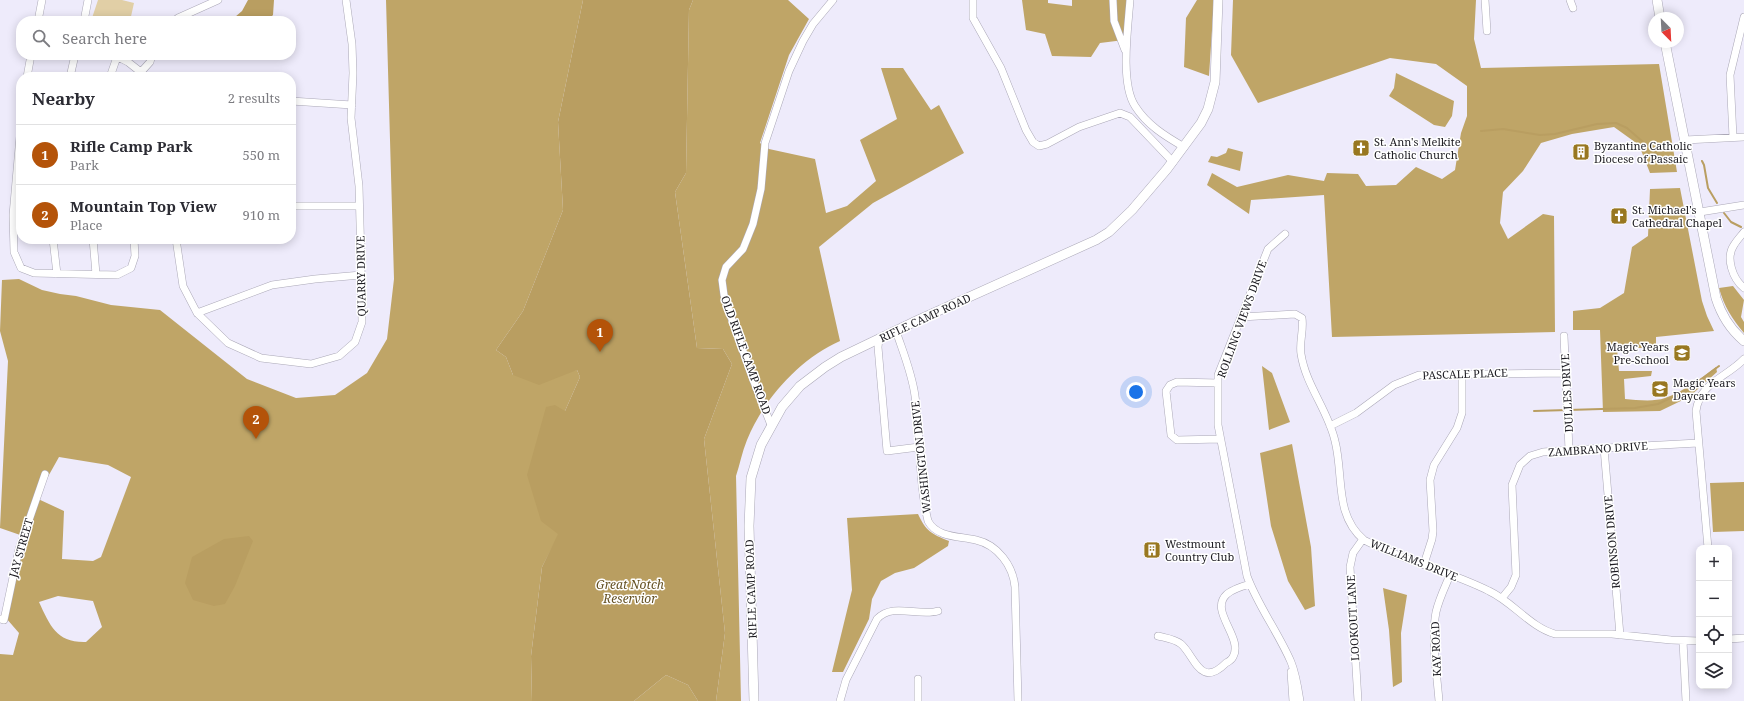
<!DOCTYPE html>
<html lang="en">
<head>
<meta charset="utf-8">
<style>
  body { margin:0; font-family:"Noto Serif",serif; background:#f2f2f3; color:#2b2b33 }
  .controls { position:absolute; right:12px; bottom:12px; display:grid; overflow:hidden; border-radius:8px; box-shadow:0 2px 10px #0003 }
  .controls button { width:36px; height:36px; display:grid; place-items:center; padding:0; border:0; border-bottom:1px solid #e1e1e2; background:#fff; color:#2b2b33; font:20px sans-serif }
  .compass { position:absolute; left:1648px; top:12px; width:36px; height:36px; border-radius:50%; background:#fff; box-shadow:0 2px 10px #0003; rotate:156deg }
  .you { position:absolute; left:1136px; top:392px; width:14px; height:14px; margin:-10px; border:3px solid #fff; border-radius:50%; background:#1a73e8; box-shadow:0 0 0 6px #1a73e833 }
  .badge { display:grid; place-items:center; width:26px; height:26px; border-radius:50%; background:#b45309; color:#fff; font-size:13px; font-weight:700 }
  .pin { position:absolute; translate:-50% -33px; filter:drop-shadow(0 1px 2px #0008) }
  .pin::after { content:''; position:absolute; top:21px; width:14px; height:12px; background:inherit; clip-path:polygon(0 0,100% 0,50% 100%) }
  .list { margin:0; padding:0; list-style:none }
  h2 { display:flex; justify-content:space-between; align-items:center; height:52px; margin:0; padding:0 16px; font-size:17px }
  h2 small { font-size:13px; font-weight:400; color:#7c7c81 }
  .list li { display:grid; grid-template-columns:26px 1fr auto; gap:12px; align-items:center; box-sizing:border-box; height:60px; padding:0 16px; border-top:1px solid #e1e1e2 }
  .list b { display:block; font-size:15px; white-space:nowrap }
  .list p { margin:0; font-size:13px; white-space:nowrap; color:#7c7c81 }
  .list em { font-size:13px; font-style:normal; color:#7c7c81 }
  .icon { flex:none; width:22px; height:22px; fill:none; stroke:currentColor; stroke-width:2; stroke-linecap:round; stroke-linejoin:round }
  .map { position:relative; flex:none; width:1744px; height:701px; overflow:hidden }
  .search { position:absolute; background:#fff; box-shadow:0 2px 10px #0003; left:16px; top:16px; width:280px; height:44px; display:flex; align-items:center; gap:10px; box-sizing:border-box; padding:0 14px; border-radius:16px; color:#7c7c81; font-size:15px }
  .panel { position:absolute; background:#fff; box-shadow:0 2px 10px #0003; left:16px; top:72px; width:280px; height:172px; border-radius:16px }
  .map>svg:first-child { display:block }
  .green { fill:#e1cfa6 }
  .forest { fill:#bfa567; fill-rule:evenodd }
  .water { fill:#b99e61 }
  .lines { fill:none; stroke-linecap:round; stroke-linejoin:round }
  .stream { stroke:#b99e61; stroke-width:2 }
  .minor-casing { stroke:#aba8b7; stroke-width:8 }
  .tertiary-casing { stroke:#aba8b7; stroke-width:10 }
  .minor { stroke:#fff; stroke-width:7 }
  .tertiary { stroke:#fff; stroke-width:9 }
  .labels { text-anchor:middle; stroke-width:3; stroke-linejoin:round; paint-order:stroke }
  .poi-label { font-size:11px; fill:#1c1b21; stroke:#fff; text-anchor:start }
  .street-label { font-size:11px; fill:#1c1b21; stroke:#fff }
  .water-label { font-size:12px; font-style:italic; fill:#645021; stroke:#fff }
</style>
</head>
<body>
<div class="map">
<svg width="1744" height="701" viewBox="0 0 1744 701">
  <rect width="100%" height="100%" fill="#eeebfb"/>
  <path class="green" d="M98 0H122L134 3 130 21H91Z"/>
  <path class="forest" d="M386 0H583L558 122 563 210 523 311 496 350 506 357 513 375 577 370 580 377 565 411 559 534 542 567 531 656 532 701H0V654L13 655 19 633 6 618 26 537 0 528 8 361 0 331 2 280 19 279 42 290 60 294 76 296 111 305 160 310 247 379 296 398 335 395 367 373 387 339 394 279ZM59 457 108 465 131 477 101 557 93 561 62 559 64 511 36 498ZM58 596 93 601 102 627 86 642C57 643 50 626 39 602Z
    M693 0H788L809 19 789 55 760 143 769 149 815 159 826 213 847 206 876 181 860 140 897 119 881 68H903L931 110 939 105 964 153 873 203 819 247 840 341C799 359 763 400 747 440 742 452 740 464 736 476L741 701H716L725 633 704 439 732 364 723 349 697 348 675 192 686 173 689 10Z
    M1022 0H1048V3L1072 6V0H1127L1124 40 1100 43 1091 57 1052 56 1045 34 1026 30Z
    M1197 0H1214L1209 76 1184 67 1186 18Z
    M1233 0H1476L1474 39 1481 68 1659 64 1677 172 1650 173 1639 145 1614 127 1572 134 1541 143 1523 171 1503 192 1500 223 1508 239 1543 214 1554 216 1555 332 1332 337 1324 195 1251 200 1249 214 1207 185 1212 173 1237 187 1288 175 1324 181 1327 173 1358 174 1366 186 1396 185 1416 167 1442 179 1455 170 1461 133 1467 116V86L1436 64 1390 58 1258 103 1231 55Z
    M1396 73 1454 101 1452 116 1445 127 1434 125 1389 96 1394 88Z
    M1228 148 1243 152 1240 171 1208 162 1211 156 1217 157 1226 153Z
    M1680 188 1702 301 1707 316 1714 331 1656 337V348H1617L1619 371H1652L1651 376 1624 379 1625 399C1637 400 1654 402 1665 398 1684 391 1700 379 1716 367L1717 372 1689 397 1660 411 1603 412 1600 330H1573V311L1600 308 1624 293 1632 247 1648 236 1650 189Z
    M1733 286 1744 300 1741 317 1744 322V333C1732 319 1724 306 1719 288Z
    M1262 366 1272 373 1290 422 1269 430Z
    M1292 444 1311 547 1315 606 1305 610 1288 581 1271 526 1260 453Z
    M1744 482V531L1713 532 1710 483Z
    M918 514C926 531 931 534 949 541L948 546 914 568 895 573 881 581 872 599 869 619 843 672H832L852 590 847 518Z
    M1383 588 1407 595 1401 633 1402 682 1393 687 1389 630Z
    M666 675 688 685 698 701H634Z"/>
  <path class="water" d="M248 0H274L273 15 268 20 238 21 235 17 242 11Z
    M583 0H693L689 10 686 173 675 192 697 348 723 349 732 364 704 439 725 633 716 701H698L688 685 666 675 634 701H532L531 656 542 567 558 534 541 521 527 475 546 407 555 405 565 411 580 377 577 370 539 385 513 375 506 357 496 350 523 311 563 210 558 122Z
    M249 536 253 541 235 586 225 604 214 606 193 600 185 583 192 557 224 539Z"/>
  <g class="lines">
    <path class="stream" d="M1481 131 1503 129 1540 135 1555 134 1597 124 1616 123 1627 128 1658 155 1669 161
      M1702 161 1704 165 1708 188 1717 203
      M1724 213 1731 222 1741 227
      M1534 411 1635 408 1658 404 1687 390 1719 366"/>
    <g class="minor-casing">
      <path id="minor" d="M973 0V18L1001 68 1026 130 1033 142 1039 146 1047 144 1079 127 1120 113 1130 117 1173 162
        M1113 0 1114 21 1125 50
        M1130 0C1128 27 1120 83 1135 106 1147 125 1165 136 1184 147
        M1485 0 1487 31
        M1570 0 1573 8
        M38 21 42 0
        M84 21 88 0
        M174 21 178 18 218 0
        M114 55 128 62 147 77
        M141 72 150 62 152 55
        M27 77 31 55
        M70 77 75 55
        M110 77 117 57
        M291 101 352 105
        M21 125 13 215 14 252 21 268 34 273 117 275 131 268 135 256 134 239
        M1733 137 1730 75 1744 17
        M1685 140 1744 137
        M291 206H359
        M1700 212 1744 205
        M1744 232C1741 236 1737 240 1734 245 1725 258 1733 279 1744 288
        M1285 234 1268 249 1218 375V425L1247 576C1258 606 1278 632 1291 662 1296 674 1298 688 1300 701
        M53 239 57 274
        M93 239 96 274
        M176 239 183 286 197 313 228 343 261 358 311 364 339 356 355 342 362 322 361 261 359 186 351 118 353 73 352 44 346 0
        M197 313 272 285 315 279 361 275
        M1241 317 1295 314 1302 318C1304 330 1299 342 1301 354 1306 386 1328 410 1335 441 1344 476 1334 515 1364 540 1404 561 1449 571 1489 591 1513 602 1530 627 1555 634H1612L1671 640 1699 641
        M896 331C903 352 912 373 915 396 921 437 918 480 928 521 937 538 960 536 976 540 998 545 1013 566 1015 587L1018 701
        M1564 336 1569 450
        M879 339 878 347 887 451 919 447
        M1218 383 1177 382 1170 385 1166 391 1171 435 1177 440 1220 439
        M771 425 754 382 733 323 724 295 722 280 726 267 743 249 753 224 761 189 765 143 789 71 803 41 813 24 833 0
        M1330 426 1356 413 1394 385 1419 375 1566 373
        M1604 448 1620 635
        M1708 548 1696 411C1700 382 1726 378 1744 359
        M1424 564 1432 539 1433 531 1430 480 1434 465 1457 428 1462 413V373
        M1502 598 1511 587 1516 575 1512 485 1520 465 1530 456 1543 452 1569 450 1698 443
        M0 619 4 620 19 549 45 474
        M1158 636C1166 638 1175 639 1181 644 1195 656 1200 689 1226 663 1228 662 1232 659 1233 657 1244 637 1208 611 1227 594 1233 589 1243 586 1250 584
        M1729 639 1744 638
        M1683 641 1686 701
        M1291 672 1293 701
        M840 701 846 680 877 619C893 602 918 617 938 611
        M918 701V679
        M1358 701 1350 567 1353 553 1363 539
        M1439 701C1437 675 1431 638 1436 612 1439 599 1445 587 1450 575"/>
    </g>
    <g class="tertiary-casing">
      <path id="tertiary" d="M1657 0 1660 18
        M1665 42 1716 298C1721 314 1731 330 1744 341
        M754 701 749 526 751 478 761 445 782 407 800 386 825 367 841 357 918 320 1096 240 1109 232 1132 210 1167 169 1201 123 1208 109 1215 82 1218 0"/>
    </g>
    <use href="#minor" class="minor"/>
    <use href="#tertiary" class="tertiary"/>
  </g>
  <defs>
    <g id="church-square" transform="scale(0.9)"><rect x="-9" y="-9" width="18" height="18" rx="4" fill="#987720" stroke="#fff"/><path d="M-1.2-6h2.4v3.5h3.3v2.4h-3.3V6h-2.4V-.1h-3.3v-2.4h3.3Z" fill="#fff"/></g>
    <g id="building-square" transform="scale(0.9)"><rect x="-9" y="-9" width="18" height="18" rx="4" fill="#987720" stroke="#fff"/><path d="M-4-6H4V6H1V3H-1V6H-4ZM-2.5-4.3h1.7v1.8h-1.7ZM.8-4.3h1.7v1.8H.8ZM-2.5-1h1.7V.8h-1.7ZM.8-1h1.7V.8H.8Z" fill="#fff"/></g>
    <g id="school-square" transform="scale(0.9)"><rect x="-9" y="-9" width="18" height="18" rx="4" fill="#987720" stroke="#fff"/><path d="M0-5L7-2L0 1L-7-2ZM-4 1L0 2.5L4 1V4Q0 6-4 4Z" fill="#fff"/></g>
  </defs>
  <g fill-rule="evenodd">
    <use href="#church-square" x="1361" y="148"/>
    <use href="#building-square" x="1581" y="152"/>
    <use href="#church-square" x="1619" y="216"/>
    <use href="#school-square" x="1682" y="353"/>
    <use href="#school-square" x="1660" y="389"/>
    <use href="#building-square" x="1152" y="550"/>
  </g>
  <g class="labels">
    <g class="poi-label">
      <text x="1374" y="146">St. Ann's Melkite<tspan x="1374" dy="13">Catholic Church</tspan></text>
      <text x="1594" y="150">Byzantine Catholic<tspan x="1594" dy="13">Diocese of Passaic</tspan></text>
      <text x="1632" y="214">St. Michael's<tspan x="1632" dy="13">Cathedral Chapel</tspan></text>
      <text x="1669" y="351" text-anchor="end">Magic Years<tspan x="1669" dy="13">Pre-School</tspan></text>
      <text x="1673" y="387">Magic Years<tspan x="1673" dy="13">Daycare</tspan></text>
      <text x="1165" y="548">Westmount<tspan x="1165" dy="13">Country Club</tspan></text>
    </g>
    <g class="street-label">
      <text transform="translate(361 276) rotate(-91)" y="4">QUARRY DRIVE</text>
      <text transform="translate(925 318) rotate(-25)" y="4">RIFLE CAMP ROAD</text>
      <text transform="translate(1242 319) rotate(-70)" y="4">ROLLING VIEWS DRIVE</text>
      <text transform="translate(746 355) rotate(70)" y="4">OLD RIFLE CAMP ROAD</text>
      <text transform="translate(1465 374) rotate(-2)" y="4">PASCALE PLACE</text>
      <text transform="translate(1567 393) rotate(-93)" y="4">DULLES DRIVE</text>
      <text transform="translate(1598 449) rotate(-4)" y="4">ZAMBRANO DRIVE</text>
      <text transform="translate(921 457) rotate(-96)" y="4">WASHINGTON DRIVE</text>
      <text transform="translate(1612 542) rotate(-95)" y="4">ROBINSON DRIVE</text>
      <text transform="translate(21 548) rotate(-74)" y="4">JAY STREET</text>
      <text transform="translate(1414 560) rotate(22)" y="4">WILLIAMS DRIVE</text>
      <text transform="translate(751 589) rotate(-92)" y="4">RIFLE CAMP ROAD</text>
      <text transform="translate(1353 618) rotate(-93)" y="4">LOOKOUT LANE</text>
      <text transform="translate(1436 649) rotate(-92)" y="4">KAY ROAD</text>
    </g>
    <g class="water-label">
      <text x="630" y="589">Great Notch<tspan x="630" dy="14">Reservior</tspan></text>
    </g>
  </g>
</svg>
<div class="controls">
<button>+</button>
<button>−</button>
<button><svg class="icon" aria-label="locate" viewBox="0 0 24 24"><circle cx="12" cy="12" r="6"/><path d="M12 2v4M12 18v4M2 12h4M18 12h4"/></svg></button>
<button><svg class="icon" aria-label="layers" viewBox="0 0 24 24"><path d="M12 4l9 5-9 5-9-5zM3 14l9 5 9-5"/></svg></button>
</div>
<svg class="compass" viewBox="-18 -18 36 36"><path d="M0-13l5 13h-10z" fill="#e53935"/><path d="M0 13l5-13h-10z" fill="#7c7c81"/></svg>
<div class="you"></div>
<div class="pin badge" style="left:600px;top:352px">1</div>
<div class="pin badge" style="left:256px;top:439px">2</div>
<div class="search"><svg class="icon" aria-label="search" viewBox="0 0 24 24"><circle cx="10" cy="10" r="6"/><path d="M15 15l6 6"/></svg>Search here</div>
<section class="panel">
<h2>Nearby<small>2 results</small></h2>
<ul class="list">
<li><span class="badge">1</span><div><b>Rifle Camp Park</b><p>Park</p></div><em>550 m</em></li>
<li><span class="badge">2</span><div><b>Mountain Top View</b><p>Place</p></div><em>910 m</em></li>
</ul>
</section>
</div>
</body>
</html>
